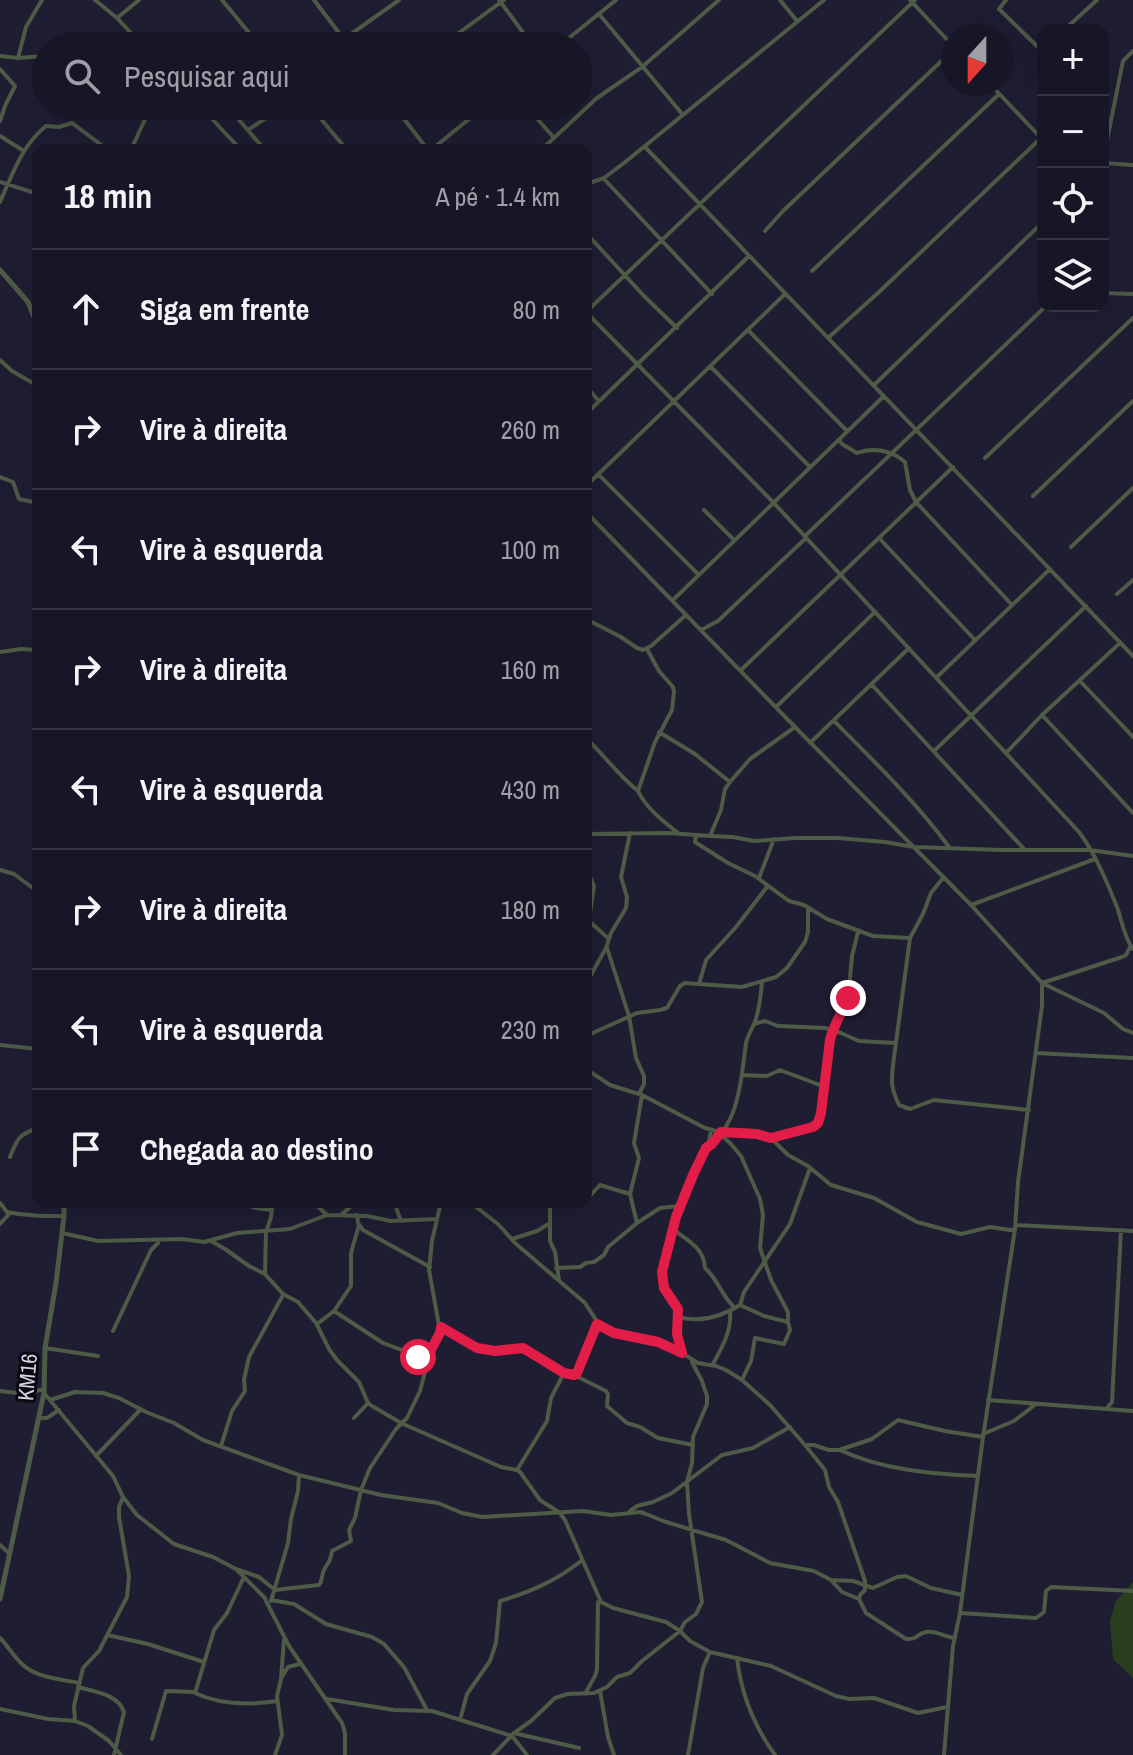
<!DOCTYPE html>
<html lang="pt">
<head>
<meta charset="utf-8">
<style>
  body { margin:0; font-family:"Archivo Narrow",sans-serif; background:#242332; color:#f1f3f6 }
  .controls { position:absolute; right:24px; top:24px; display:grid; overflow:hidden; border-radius:16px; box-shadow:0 8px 32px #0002 }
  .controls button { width:72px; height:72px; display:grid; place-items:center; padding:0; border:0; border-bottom:2px solid #363543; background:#171626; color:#f1f3f6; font:40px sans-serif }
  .compass { position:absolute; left:941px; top:24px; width:72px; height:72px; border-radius:50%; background:#171626; box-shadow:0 8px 32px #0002; rotate:201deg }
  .stop { position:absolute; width:24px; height:24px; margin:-18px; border:6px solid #e11d48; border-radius:50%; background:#fff }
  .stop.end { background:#e11d48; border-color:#fff; box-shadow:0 2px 8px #0008 }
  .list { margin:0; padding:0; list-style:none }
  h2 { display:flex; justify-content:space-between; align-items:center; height:104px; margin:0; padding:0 32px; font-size:34px }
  h2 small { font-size:26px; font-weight:400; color:#9e9fa7 }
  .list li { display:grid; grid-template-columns:52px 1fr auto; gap:24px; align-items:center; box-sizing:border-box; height:120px; padding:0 32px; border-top:2px solid #363543 }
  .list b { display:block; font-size:30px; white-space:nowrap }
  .list em { font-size:26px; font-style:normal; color:#9e9fa7 }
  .icon { flex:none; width:44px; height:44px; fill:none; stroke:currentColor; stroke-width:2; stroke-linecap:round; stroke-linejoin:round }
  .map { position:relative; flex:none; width:1133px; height:1755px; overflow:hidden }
  .search { position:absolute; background:#171626; box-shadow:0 8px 32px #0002; left:32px; top:32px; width:560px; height:88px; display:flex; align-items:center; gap:20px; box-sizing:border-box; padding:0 28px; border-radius:44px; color:#9e9fa7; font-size:30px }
  .panel { position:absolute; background:#171626; box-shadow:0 8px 32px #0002; left:32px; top:144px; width:560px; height:1064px; border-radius:16px }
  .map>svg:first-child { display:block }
  .green { fill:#293e1f }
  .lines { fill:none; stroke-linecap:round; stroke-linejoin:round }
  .minor { stroke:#4d5b47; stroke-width:4 }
  .tertiary { stroke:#4d5b47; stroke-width:5 }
  .route { stroke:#e11d48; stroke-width:10 }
  .labels { text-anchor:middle; stroke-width:6; stroke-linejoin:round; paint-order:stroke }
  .street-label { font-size:22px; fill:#d4d4e3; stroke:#090912 }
</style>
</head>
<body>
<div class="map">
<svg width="1133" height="1755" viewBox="0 0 1133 1755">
  <rect width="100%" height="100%" fill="#1f1d32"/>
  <path class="green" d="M1133 1582V1678L1113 1659 1110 1621 1116 1601Z"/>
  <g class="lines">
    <path class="minor" d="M95 0 117 18 143 46
      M222 0 260 46
      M314 0 349 46
      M499 0 533 46
      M780 0 797 21
      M910 0 953 46
      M1006 0 999 9 1040 49 1043 50
      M599 14 683 115
      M117 18 139 0
      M1064 30 1097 0
      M344 39 399 0
      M441 46 504 0
      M559 46 616 0
      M0 56 18 58 46 56
      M18 58 26 27 42 0
      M0 69 15 86 5 106 0 121
      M990 84 1043 140
      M200 106 241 150
      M227 106 265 150
      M310 106 347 150
      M394 106 428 150
      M534 115 554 138
      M248 130 284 106
      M0 136 24 151
      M645 147 1133 656
      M131 150 151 106
      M431 150 485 106
      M541 150 597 98 642 67 719 0
      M1103 160 1123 61 1133 51
      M1103 163 1133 165
      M604 179 712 294
      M0 182 38 194
      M586 184 604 178 624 163 824 0
      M0 202C12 175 22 145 46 126L59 127 72 123 108 150
      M765 231 783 211 953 50
      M586 233 644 296 677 328
      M812 271 999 94
      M1103 293 1133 294
      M586 312 773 502 1079 832C1095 853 1107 882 1117 907 1122 921 1124 937 1133 949
      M586 312 915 0
      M748 330 847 431
      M828 338 879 292 1041 138
      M0 360 12 371 38 386
      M710 366 809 466
      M874 385 1043 222
      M586 386 599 401
      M586 414 749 256
      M840 441 842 444 857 453C873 447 891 450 905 462L910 490 916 502 1012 605
      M985 458 1133 318
      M598 474 698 574
      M0 477 13 482 19 499 38 503
      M586 486 785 294
      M1033 496 1133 401
      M704 510 734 540
      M586 512 795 727 971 905 1042 983V1006L1018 1182 1015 1229 983 1437 960 1613 953 1646 944 1755
      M805 536 1046 306
      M879 538 975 640
      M1071 547 1133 488
      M1117 594 1133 580
      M673 600 884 396
      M586 619 621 637 637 648 643 650 651 646 686 615
      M701 630 718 621 806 538
      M647 649 659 671 673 687 674 692 672 710 655 742 638 791C646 808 663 821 678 833
      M0 652 21 649 38 650
      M741 670 953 467
      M936 678 1050 569
      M1080 681 1133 737
      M872 685 1025 850
      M776 707 875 612
      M1042 715 1133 813
      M834 721C874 761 916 802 949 847
      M659 732 695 754 730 782
      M586 738C604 755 618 775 638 791
      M811 742 909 648
      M934 751 1086 606
      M1007 752 1042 715 1120 643
      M586 834 669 833 710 836 721 810 725 789 730 782 750 759 795 727
      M696 835 695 842 728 863 755 876 789 901 804 905 827 919 873 936 910 938
      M710 836 733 837 754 841 796 838H837L885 842 914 847 1001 850H1090L1133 856
      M586 867 594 886 589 921 609 939
      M0 870 14 874 38 892
      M759 878 774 839
      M943 878 931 893 923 914 910 938 893 1065C891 1082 891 1088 899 1105L910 1109 934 1100 1029 1110
      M971 905 1095 859
      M607 948 629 1016 636 1058 644 1076V1084L639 1094
      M1042 983 1104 1013 1123 1029 1133 1033
      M1042 983 1122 957 1126 955 1130 947
      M586 984 606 948 611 933 626 908 627 897 621 877 630 833
      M699 984 706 960 736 927 767 887
      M754 1024 765 1021 778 1026 825 1028 841 1033 859 1041 896 1043
      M586 1036 637 1013 660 1010 667 1008 680 986 685 983 742 987 776 977 787 968 805 942 808 932V908
      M0 1045 38 1049
      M1036 1053 1133 1058
      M586 1069 610 1085 642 1095 705 1128 727 1134H757L771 1138 788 1155 808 1166 831 1185 874 1198 917 1222 961 1234 990 1227 1010 1230 1015 1229
      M742 1075 767 1076 780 1070 825 1087
      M720 1134 731 1144 741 1156 760 1199 763 1215 760 1248 771 1280 788 1312V1322L790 1330 784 1344 755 1338 751 1361 742 1380
      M771 1138 813 1127 820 1118 830 1040 832 1031 837 1024 842 1009 848 1000 852 956 858 932
      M708 1147C740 1122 741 1079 746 1043 748 1034 753 1028 756 1019 759 1008 761 994 762 982
      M10 1157C17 1139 19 1134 38 1128
      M586 1200 600 1185 630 1194
      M239 1202 256 1208 271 1210
      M313 1202 327 1215
      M394 1202 401 1221
      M470 1202 499 1225 515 1243 585 1303 600 1326 621 1335 658 1342 682 1353 698 1363 716 1366 726 1370 742 1380 770 1405 805 1445 825 1470 829 1487 838 1502 865 1581V1590L860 1595 859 1599 866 1613 906 1639C918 1640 916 1634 926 1632 934 1630 946 1637 954 1638
      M550 1202V1241L555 1252 559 1280
      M0 1203 7 1212C26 1216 44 1216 64 1216
      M341 1215 356 1202
      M357 1215 358 1223 363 1230 430 1267
      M637 1223 630 1194 639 1158 634 1143 642 1095
      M0 1224 10 1213
      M1016 1225 1133 1231
      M673 1229C687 1241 704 1247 705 1268 718 1279 722 1297 735 1308
      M62 1233 98 1241 182 1239 204 1242 237 1233 290 1229 327 1215 367 1216 391 1221 436 1219
      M512 1239 537 1231 550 1223
      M211 1241 225 1249 249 1266 265 1274 283 1294 298 1302 316 1323 329 1349 337 1360 359 1382 368 1403 372 1406 401 1423 501 1467 517 1470 520 1472 540 1500 560 1513 565 1520 601 1602 613 1608 666 1622 680 1631 690 1641 710 1652 771 1666 836 1696 849 1699 874 1698 918 1713 947 1707
      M556 1268 580 1267 586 1263 594 1262 604 1255 608 1247 637 1223 660 1208 680 1206
      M265 1274 266 1232 271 1217 273 1202
      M740 1305 764 1316 788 1322
      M334 1311 383 1343 426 1359
      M679 1317C700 1323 722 1316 740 1305L744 1292 790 1224 810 1168
      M317 1324 334 1311 351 1286V1253L359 1225
      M441 1327 477 1348 495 1351 523 1348 564 1373 574 1375 577 1373 597 1324
      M113 1331 151 1250 158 1243
      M45 1348 98 1356
      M682 1352 677 1334 678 1309 664 1288 662 1272 676 1217 693 1175 709 1141 711 1130
      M713 1364C722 1347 732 1331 730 1311
      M574 1375 606 1391 608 1394 607 1406 627 1423 640 1427 658 1438 693 1445
      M0 1391 25 1394 44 1389
      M44 1393 113 1476 123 1497 137 1515 174 1544 213 1557 236 1569 264 1597 289 1646 342 1723 345 1733V1755
      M50 1400 75 1392 103 1393 119 1398 146 1412 174 1423 203 1440 299 1475 381 1495 438 1503 462 1513 482 1517 583 1511 611 1515 640 1512 646 1514 666 1522 726 1540 770 1563 814 1571 831 1580 842 1592 859 1599
      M988 1400 1133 1411
      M1106 1409 1112 1402 1121 1230
      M39 1418H47L59 1410
      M354 1418 368 1403
      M983 1434 1014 1421 1036 1404
      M805 1445H814L829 1450H839L872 1439 898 1420 945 1431 983 1437
      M221 1446 232 1411 245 1391 244 1380 249 1357 283 1295
      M840 1450C882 1470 933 1474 978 1476
      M96 1456 141 1409
      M517 1470 547 1421 551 1398 564 1373
      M630 1511 637 1506 653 1502 672 1493 722 1455 753 1448 790 1427
      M0 1545 9 1553
      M236 1569 259 1577 275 1590 319 1585C323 1580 321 1576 324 1570 329 1560 330 1564 332 1551L351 1541 349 1530 355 1518 361 1490 370 1468 396 1429 407 1418 420 1391 425 1372 427 1356 440 1331 429 1270 432 1241 441 1202
      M244 1577 227 1613 214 1630 195 1693C220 1705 250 1705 277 1701
      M831 1580 853 1581 873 1588 897 1577 906 1576 931 1588 962 1595
      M271 1600 294 1604 326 1624 372 1637 384 1644 404 1667 427 1710
      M271 1601 288 1543 291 1519 298 1491 299 1475
      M960 1613 1036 1618 1044 1612 1046 1591 1051 1587 1133 1591
      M107 1635 148 1644 204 1662
      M0 1638C8 1646 14 1657 22 1664 36 1678 61 1679 79 1683
      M737 1658C741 1693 754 1726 775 1755
      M282 1677 288 1667 300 1664
      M78 1687C95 1692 118 1694 124 1712L114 1755
      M600 1691 608 1737 614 1755
      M585 1694 595 1676 597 1670 598 1602
      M327 1699 394 1710 432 1711 512 1736 527 1755
      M0 1709 48 1719 75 1721 88 1726 109 1741 121 1755
      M460 1720 467 1694 490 1661 496 1643 500 1601C530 1592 556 1581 581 1561
      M75 1721 74 1706 83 1668 99 1651 127 1597 129 1576 119 1517V1507L123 1497
      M514 1733 579 1748
      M152 1739 166 1691 195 1692
      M275 1755 282 1735 277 1696 281 1679 284 1640
      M493 1755 514 1733 531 1721 555 1698 567 1694 594 1693 607 1687 617 1677 630 1673 642 1661 680 1631 685 1622 696 1614 702 1602 689 1514 687 1482 692 1463 693 1437 707 1404V1396L702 1381 692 1362
      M688 1755 703 1668 710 1652"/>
    <path class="tertiary" d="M0 270 28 302 38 327
      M0 1599 44 1393 45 1348 56 1283 64 1216V1202"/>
  </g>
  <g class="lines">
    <path class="route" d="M418 1357 426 1359 440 1333 441 1327 477 1348 495 1351 523 1348 564 1373 574 1375 577 1373 597 1324 614 1333 658 1342 682 1353 677 1334 678 1309 664 1288 662 1272 676 1217 693 1175 706 1148 712 1144 721 1132 757 1134 771 1138 813 1127 818 1123 821 1113 830 1040C833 1026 843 1011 848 998"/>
  </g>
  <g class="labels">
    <g class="street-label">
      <text transform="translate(27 1377) rotate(-85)" y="8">KM16</text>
    </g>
  </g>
</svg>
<div class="controls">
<button>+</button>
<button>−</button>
<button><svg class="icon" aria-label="locate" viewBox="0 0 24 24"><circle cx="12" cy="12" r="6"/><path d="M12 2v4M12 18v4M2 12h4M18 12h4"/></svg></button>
<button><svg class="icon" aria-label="layers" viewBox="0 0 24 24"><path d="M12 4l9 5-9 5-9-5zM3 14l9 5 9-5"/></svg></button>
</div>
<svg class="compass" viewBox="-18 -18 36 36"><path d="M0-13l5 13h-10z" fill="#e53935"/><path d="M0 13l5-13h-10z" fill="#9e9fa7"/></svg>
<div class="stop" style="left:418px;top:1357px"></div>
<div class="stop end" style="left:848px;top:998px"></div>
<div class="search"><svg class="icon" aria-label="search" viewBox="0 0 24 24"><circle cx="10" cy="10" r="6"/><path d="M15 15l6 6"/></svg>Pesquisar aqui</div>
<section class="panel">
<h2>18 min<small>A pé · 1.4 km</small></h2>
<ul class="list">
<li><svg class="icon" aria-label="ahead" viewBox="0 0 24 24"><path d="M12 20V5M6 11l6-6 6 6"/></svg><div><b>Siga em frente</b></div><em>80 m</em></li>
<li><svg class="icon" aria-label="right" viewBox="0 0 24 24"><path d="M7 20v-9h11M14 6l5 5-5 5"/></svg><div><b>Vire à direita</b></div><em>260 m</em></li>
<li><svg class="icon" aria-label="left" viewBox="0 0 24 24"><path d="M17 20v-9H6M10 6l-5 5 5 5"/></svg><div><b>Vire à esquerda</b></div><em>100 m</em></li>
<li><svg class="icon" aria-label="right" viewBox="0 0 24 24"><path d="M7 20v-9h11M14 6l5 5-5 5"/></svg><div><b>Vire à direita</b></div><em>160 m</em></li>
<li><svg class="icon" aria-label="left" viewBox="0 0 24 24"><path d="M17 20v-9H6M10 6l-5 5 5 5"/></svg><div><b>Vire à esquerda</b></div><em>430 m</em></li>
<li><svg class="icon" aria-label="right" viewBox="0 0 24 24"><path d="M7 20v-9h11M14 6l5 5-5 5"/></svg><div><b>Vire à direita</b></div><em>180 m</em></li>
<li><svg class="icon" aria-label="left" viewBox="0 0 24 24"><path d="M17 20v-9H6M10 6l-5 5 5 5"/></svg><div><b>Vire à esquerda</b></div><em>230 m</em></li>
<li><svg class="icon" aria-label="arrive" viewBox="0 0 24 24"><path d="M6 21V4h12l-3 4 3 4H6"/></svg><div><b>Chegada ao destino</b></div></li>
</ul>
</section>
</div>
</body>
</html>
